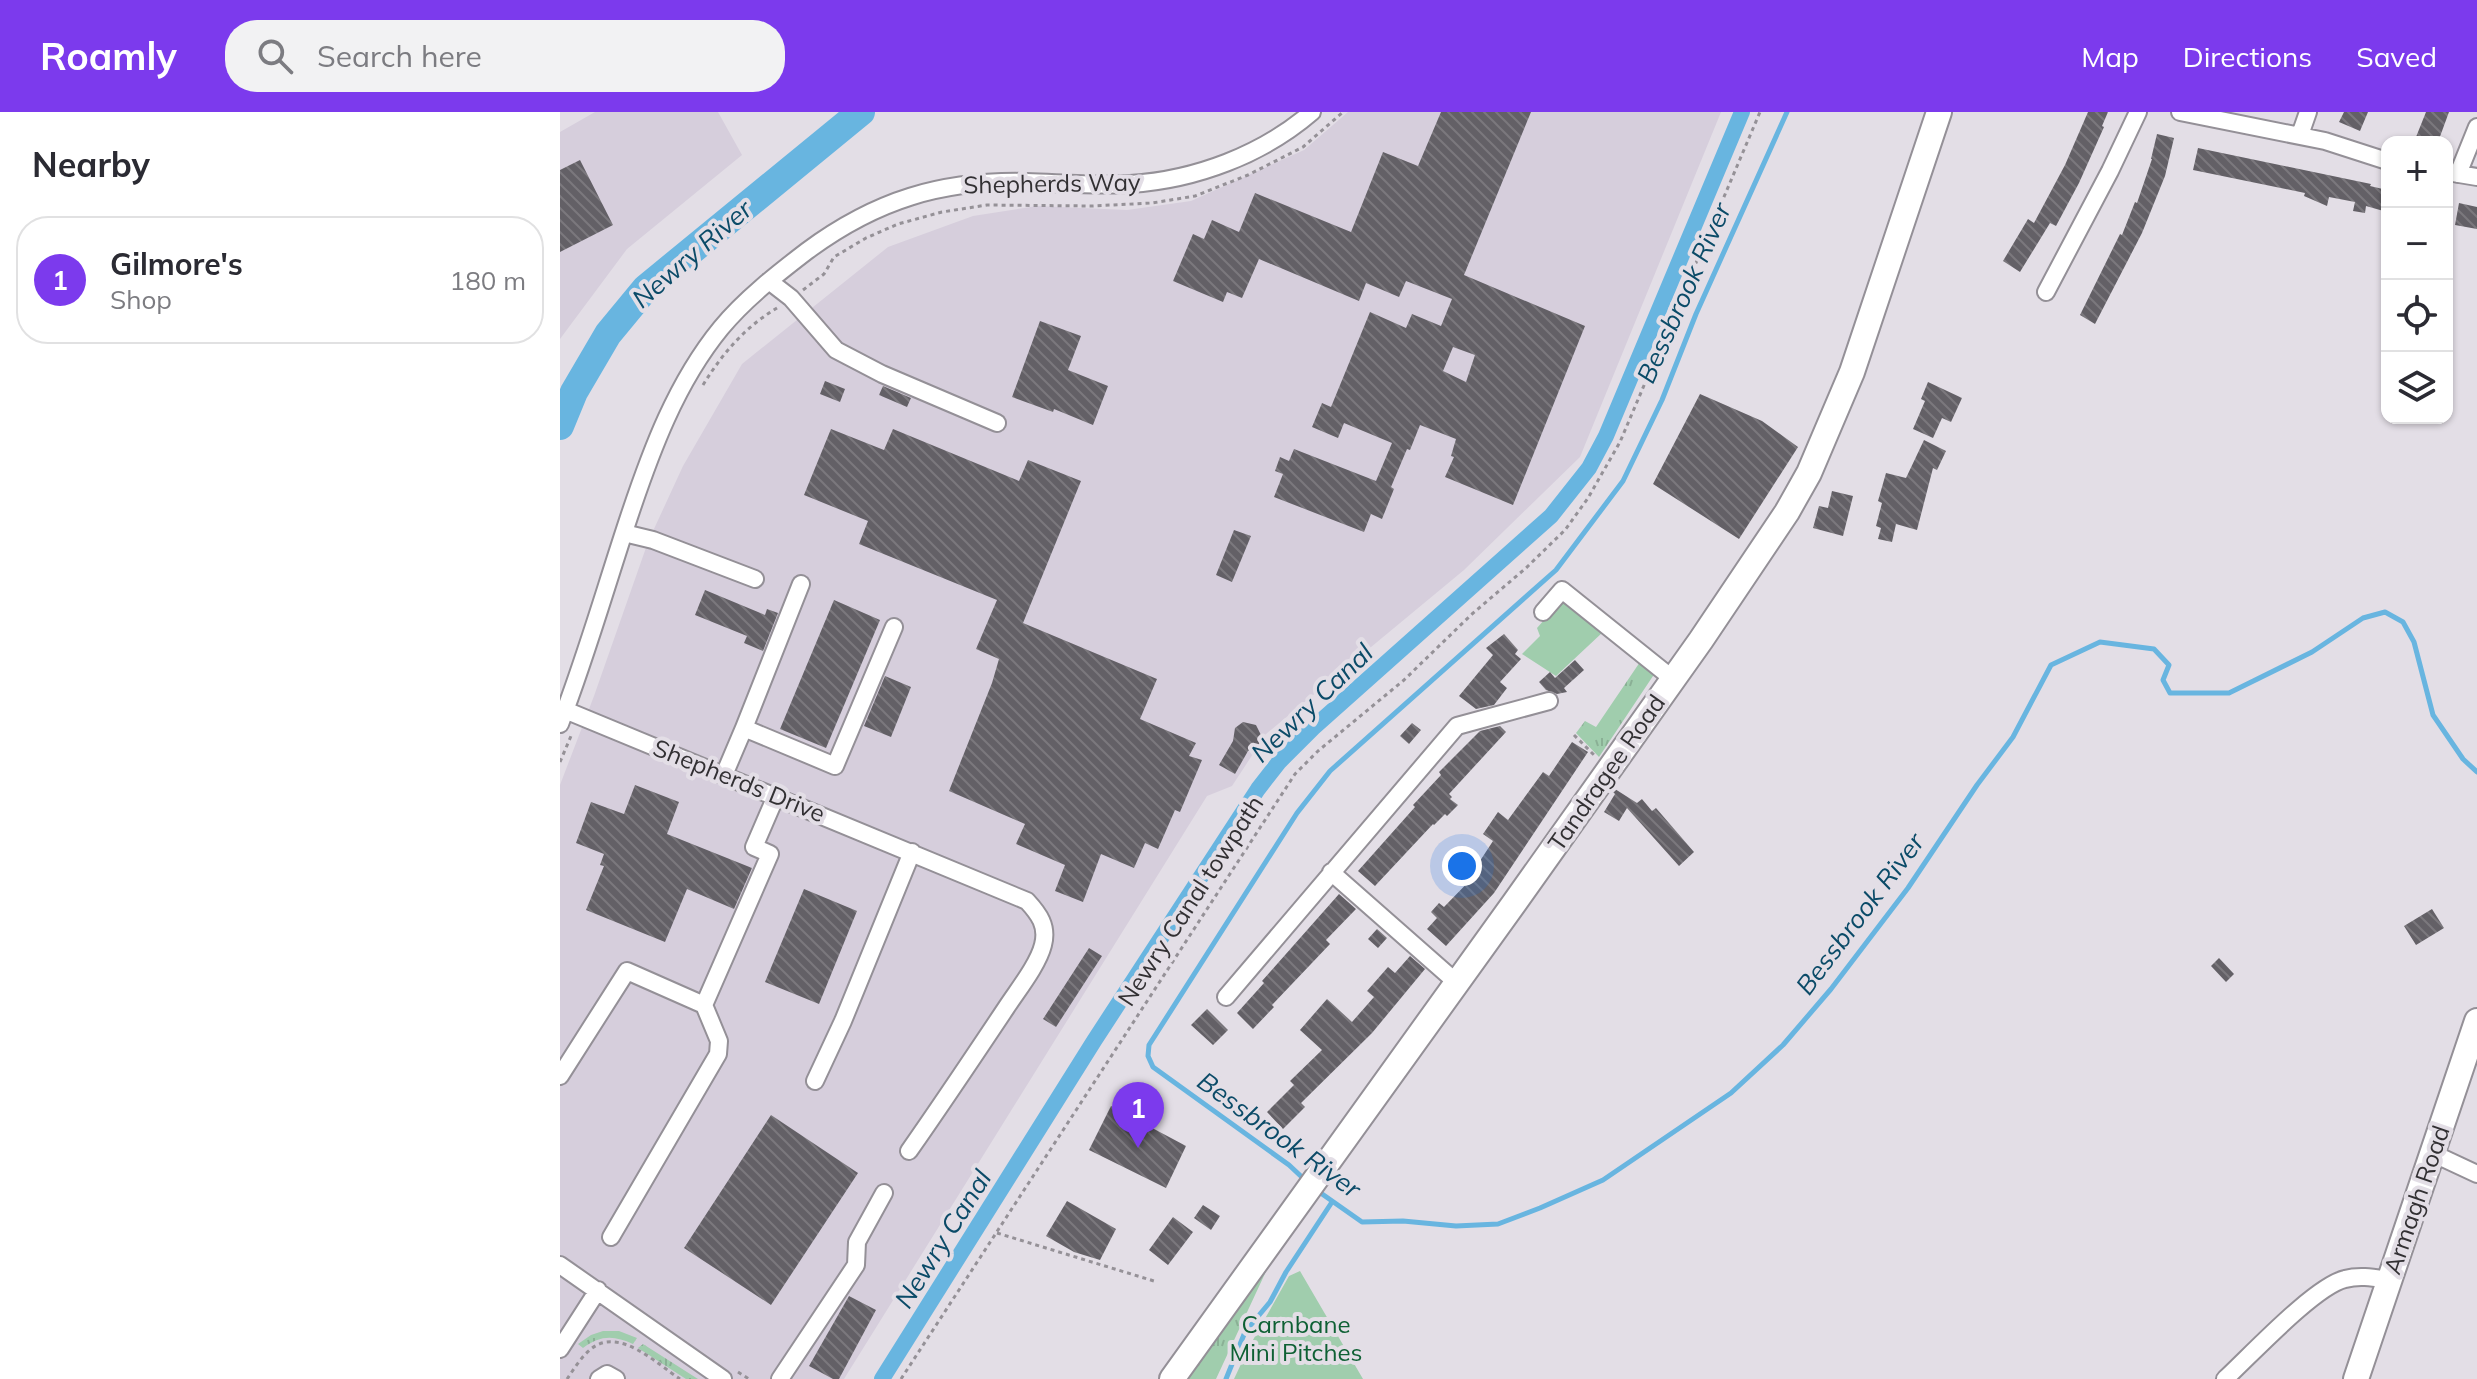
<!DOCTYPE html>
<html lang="en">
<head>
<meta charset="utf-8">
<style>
  body { margin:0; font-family:Mulish,sans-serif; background:#f2f2f3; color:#2b2b33 }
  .controls { position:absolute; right:24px; top:24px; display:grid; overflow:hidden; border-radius:16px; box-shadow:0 2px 6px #0004 }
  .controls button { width:72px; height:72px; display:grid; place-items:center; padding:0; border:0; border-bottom:2px solid #e1e1e2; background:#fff; color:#2b2b33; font:40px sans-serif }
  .you { position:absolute; left:902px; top:754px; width:28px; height:28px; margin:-20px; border:6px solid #fff; border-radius:50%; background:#1a73e8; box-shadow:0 0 0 12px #1a73e833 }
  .badge { display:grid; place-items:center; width:52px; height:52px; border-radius:50%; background:#7c3aed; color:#fff; font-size:26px; font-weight:700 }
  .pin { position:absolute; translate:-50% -66px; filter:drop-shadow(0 2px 4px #0008) }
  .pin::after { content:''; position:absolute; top:42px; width:28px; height:24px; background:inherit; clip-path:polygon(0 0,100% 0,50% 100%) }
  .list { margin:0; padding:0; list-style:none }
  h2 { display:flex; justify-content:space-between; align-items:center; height:104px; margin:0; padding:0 32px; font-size:34px }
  h2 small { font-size:26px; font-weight:400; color:#7c7c81 }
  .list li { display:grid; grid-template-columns:52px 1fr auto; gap:24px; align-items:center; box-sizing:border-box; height:128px; margin:0 16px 16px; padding:0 16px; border:2px solid #e1e1e2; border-radius:32px }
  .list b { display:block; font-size:30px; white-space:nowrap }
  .list p { margin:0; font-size:26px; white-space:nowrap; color:#7c7c81 }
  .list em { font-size:26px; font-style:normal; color:#7c7c81 }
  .icon { flex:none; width:44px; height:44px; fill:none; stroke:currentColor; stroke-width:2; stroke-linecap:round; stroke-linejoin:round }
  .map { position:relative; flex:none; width:1917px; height:1267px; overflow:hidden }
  header { display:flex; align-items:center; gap:48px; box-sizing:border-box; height:112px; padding:0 40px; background:#7c3aed; color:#fff }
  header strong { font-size:38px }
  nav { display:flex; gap:44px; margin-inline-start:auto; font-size:28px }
  .search { width:560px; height:72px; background:#f2f2f3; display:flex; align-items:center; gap:20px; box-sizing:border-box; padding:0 28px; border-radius:32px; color:#7c7c81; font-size:30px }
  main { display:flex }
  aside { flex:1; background:#fff }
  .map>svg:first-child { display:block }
  .built { fill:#d6cedc }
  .grass { fill:url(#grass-tufts) }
  .green { fill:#a0cdad }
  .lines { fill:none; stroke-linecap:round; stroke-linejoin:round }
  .stream { stroke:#68b5e0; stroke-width:5 }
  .canal { stroke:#68b5e0; stroke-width:16 }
  .river { stroke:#68b5e0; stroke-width:28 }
  .building { fill:url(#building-back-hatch); fill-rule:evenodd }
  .minor-casing { stroke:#949097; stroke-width:20 }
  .highway-casing { stroke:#949097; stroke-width:28 }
  .path { stroke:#959197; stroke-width:3; stroke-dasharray:4 4; stroke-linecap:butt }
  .minor { stroke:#fff; stroke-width:16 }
  .highway { stroke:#fff; stroke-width:24 }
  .labels { text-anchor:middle; stroke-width:8; stroke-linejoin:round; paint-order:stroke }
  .street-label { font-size:24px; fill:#323033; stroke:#e3dee6 }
  .park-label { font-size:24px; fill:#0e6034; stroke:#e3dee6 }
  .water-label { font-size:26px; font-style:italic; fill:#0b4b68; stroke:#e3dee6 }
</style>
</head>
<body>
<header>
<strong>Roamly</strong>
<div class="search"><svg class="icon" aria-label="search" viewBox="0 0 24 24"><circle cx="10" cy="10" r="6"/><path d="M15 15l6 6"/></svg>Search here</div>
<nav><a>Map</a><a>Directions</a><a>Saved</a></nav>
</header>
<main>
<aside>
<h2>Nearby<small></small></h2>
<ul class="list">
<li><span class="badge">1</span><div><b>Gilmore's</b><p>Shop</p></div><em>180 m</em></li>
</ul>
</aside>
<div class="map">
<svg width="1917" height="1267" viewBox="0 0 1917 1267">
  <defs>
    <pattern id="grass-tufts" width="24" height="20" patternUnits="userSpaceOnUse" patternTransform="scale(2)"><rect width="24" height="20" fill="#a0cdad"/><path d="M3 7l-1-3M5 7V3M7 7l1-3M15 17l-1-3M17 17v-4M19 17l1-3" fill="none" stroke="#8ab095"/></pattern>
    <pattern id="building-back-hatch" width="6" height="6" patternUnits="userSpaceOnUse" patternTransform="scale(2)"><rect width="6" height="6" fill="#636066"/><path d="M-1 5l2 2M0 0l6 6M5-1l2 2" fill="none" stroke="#7b787d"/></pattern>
  </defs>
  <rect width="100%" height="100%" fill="#e3dee6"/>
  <path class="built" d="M35 0H158L182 43 67 137 0 227V20Z
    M788 0H1161L1020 345 904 458 706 622 672 674 647 684 284 1267H0V673L34 584 88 430 123 354 182 252 328 135 413 104 477 94 567 98 631 89 744 38Z"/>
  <path class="grass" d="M1080 550 1095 561 1039 645 1016 621 1025 609 1036 615Z
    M715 1140 656 1267H627Z
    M43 1219H59L77 1226 73 1232C54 1223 40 1223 23 1236L18 1232 31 1223Z
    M83 1232 138 1267H126L78 1236Z"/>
  <path class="green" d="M1000 490 1011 491 1043 520 996 564 962 542 980 524 977 516Z
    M740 1159 803 1267H674L689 1235 729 1164Z"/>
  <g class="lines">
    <path class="stream" d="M745 1068 729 1053 593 955 588 944 589 933 737 701 770 659 996 458 1063 369 1102 288 1136 202 1227 0
      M755 1077 802 1110 843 1109 896 1114 938 1112 980 1096 1043 1068 1171 981 1223 933 1271 877 1348 776 1417 673 1453 625 1491 553 1540 530 1594 537 1609 553 1603 568 1610 581H1669L1752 540 1803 506 1825 500 1843 510 1854 530 1873 603 1903 647 1917 660
      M666 1267 685 1220 710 1190 726 1160 772 1090"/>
    <path class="canal" d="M322 1267 534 929 698 677 719 650 753 616 991 404 1029 356 1046 324 1182 0"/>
    <path class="river" d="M0 314 14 280 48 222 86 176 301 0"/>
  </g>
  <path class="building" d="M881 0H971L904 163 1025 214 953 393 885 365 894 345 891 344 896 327 860 313 850 338 847 337 831 375 834 377 822 407 811 402 804 420 714 385 723 362 715 359 720 345 729 349 734 337 816 369 832 331 784 311 778 326 752 315 762 291 771 295 810 200 846 216 852 202 881 214 892 187 846 169 839 185 806 171 799 189 699 147 682 186 667 180 663 190 613 169 633 122 644 127 652 108 679 120 695 81 791 120 823 40 858 54ZM893 235 915 243 906 270 883 259Z
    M1528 0H1548L1542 14 1544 15 1519 71 1496 114 1490 111 1460 160 1443 149 1468 107 1474 111 1505 53Z
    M1784 0H1808L1800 19 1779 10Z
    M1866 0H1889L1878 30H1854Z
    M1597 22 1614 26 1605 64 1582 121 1535 212 1520 203 1560 122 1562 123 1575 90 1577 91 1592 47H1591Z
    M1638 36 1811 72 1810 74 1827 78V100L1806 94 1805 101 1793 99 1795 90 1769 85 1767 94 1744 84 1745 81 1633 58Z
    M20 48 53 113 0 140V58Z
    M1899 91 1917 95V117L1895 113Z
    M480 209 521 224 508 258 548 274 533 313 494 297 493 300 452 285Z
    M265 269 285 277 280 290 260 282Z
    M1368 270 1402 286 1391 310 1382 306 1373 326 1353 317 1365 289 1361 287Z
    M323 274 351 286 347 295 319 283Z
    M1140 282 1202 309 1238 335 1179 427 1093 372Z
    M271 317 324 338 333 317 459 369 468 348 521 369 463 511 597 567 580 607 636 631 629 644 642 648 620 700 615 698 598 737 585 731 574 756 541 742 523 790 495 779 505 753 456 732 465 712 389 679 432 571 439 547 416 537 437 488 299 432 308 409 244 383Z
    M1364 328 1386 339 1377 358 1373 356 1357 418 1336 412 1332 430 1318 427 1321 416 1316 414 1322 391 1318 389 1326 361 1346 366Z
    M1272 379 1293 384 1283 424 1253 416 1259 394 1268 396Z
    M674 418 691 424 672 470 656 463Z
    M145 478 205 503 207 497 218 501 203 539 184 531 187 524 135 503Z
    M274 488 320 508 266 636 220 617Z
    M944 522 958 538 955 542 961 547 940 570 947 576 934 593 916 597 899 584 933 543 926 536Z
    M1015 548 1024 558 1004 576 1007 580 997 582 986 578 979 570 990 560 995 566Z
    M325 564 351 575 331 625 304 614Z
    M683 610 696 613 702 625 698 634 688 639 675 662 659 653 673 629 675 616Z
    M852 611 861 618 849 632 840 624Z
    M940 614 946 620 889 682 892 685 890 687 898 693 887 704 885 702 874 713 873 712 815 774 798 759 855 695 853 693 881 663 879 660 920 619Z
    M1012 630 1028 640 934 781 886 834 867 817 877 806 871 800 879 791 884 795 920 758 916 755 933 729 923 722 938 700 948 708 983 660 989 664Z
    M75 673 119 690 107 722 192 756 174 797 127 777 105 830 26 798 44 754 40 753 44 742 16 731 31 690 64 702Z
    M1055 677 1077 691 1082 687 1092 699 1096 696 1134 740 1119 754 1067 696 1059 709 1044 700 1055 682 1053 680Z
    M244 777 297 799 259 892 205 870Z
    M779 782 796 797 766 828 770 832 712 893 714 895 693 917 677 901 704 871 702 869Z
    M1872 797 1884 816 1856 833 1844 814Z
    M817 817 827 826 818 836 808 827Z
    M529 836 542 844 496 915 483 907Z
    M850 844 865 857 812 921 741 991 745 995 723 1017 707 1000 734 973 730 969 762 938 740 918 767 887 792 910 814 885 807 879 828 855 835 861Z
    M1659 846 1674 862 1666 870 1651 854Z
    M647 897 668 918 653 933 631 913Z
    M551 994 626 1034 606 1076 529 1038Z
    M211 1003 298 1061 211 1193 124 1136Z
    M507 1089 556 1117 540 1148 514 1140 486 1124Z
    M643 1093 660 1104 651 1118 634 1106Z
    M613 1105 633 1120 608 1153 589 1138Z
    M289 1184 316 1198 279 1267H273L249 1254Z"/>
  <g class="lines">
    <g class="minor-casing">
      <path id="minor" d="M1620 0 1765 29 1827 49
        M1740 23 1748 0
        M1887 60 1917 65
        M1898 62 1917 15
        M209 169 231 186 276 238 322 262 437 311
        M1486 180 1550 59 1578 0
        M64 421 93 428 195 467
        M983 500 1002 478 1113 567
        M5 598 467 789C479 802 488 814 483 833 478 853 457 879 446 896 414 944 382 992 349 1039
        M0 612C26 545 46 474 69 405 91 339 116 271 161 216 185 187 217 162 247 139 316 88 381 68 467 70 501 71 535 74 570 72 635 68 702 43 752 0
        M184 616 241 472
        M164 663 184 616 275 654 334 515
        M771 760 896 870
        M666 885 897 614 989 589
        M0 964 67 859 144 893 210 742 194 735 216 684
        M255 969 283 909 352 740
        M1872 1041 1917 1062
        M51 1125 158 942 159 929 144 893
        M0 1153 163 1267
        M0 1237 38 1178
        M39 1267 47 1262 56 1267
        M220 1267 296 1153 297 1130 324 1081
        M1665 1267C1691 1243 1755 1174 1785 1167 1800 1163 1815 1166 1829 1168"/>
    </g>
    <g class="highway-casing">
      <path id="highway" d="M612 1267 955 790 1141 528 1227 400 1249 361 1292 260 1379 0
        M1796 1267 1917 909"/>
    </g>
    <path class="path" d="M243 178 264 162 274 145 306 126 338 112 382 100 427 93 532 94 592 91 635 84 688 63 743 35 783 0
      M143 273C162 242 185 215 217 196
      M1014 623 1034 643
      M0 650 11 624
      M437 1121 594 1169
      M178 1260 189 1267
      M7 1267C14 1257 21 1245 31 1237 59 1214 97 1252 120 1267
      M341 1267 735 662 758 639 844 568 912 502 966 456 1005 418 1028 386 1060 330 1200 0"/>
    <use href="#minor" class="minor"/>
    <use href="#highway" class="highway"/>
  </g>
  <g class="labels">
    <g class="street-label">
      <text transform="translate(492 72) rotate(-1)" y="8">Shepherds Way</text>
      <text transform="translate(1047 661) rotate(-55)" y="8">Tandragee Road</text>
      <text transform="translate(179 669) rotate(22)" y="8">Shepherds Drive</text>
      <text transform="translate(631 789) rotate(-57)" y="8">Newry Canal towpath</text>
      <text transform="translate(1857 1088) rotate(-71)" y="8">Armagh Road</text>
    </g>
    <g class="park-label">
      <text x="736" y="1221">Carnbane<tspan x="736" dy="28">Mini Pitches</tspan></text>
    </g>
    <g class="water-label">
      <text transform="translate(132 142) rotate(-41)" y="9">Newry River</text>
      <text transform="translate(1124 181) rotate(-66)" y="9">Bessbrook River</text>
      <text transform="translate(752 591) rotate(-44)" y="9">Newry Canal</text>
      <text transform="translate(1300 802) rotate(-53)" y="9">Bessbrook River</text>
      <text transform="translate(719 1023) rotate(36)" y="9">Bessbrook River</text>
      <text transform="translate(383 1127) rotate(-58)" y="9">Newry Canal</text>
    </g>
  </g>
</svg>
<div class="controls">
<button>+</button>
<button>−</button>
<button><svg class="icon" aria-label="locate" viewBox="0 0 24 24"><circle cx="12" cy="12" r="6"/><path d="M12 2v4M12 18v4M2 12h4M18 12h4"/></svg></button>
<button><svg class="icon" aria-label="layers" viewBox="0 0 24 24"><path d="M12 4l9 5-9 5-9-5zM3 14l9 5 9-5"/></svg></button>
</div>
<div class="you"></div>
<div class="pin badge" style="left:578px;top:1036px">1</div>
</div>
</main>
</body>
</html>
